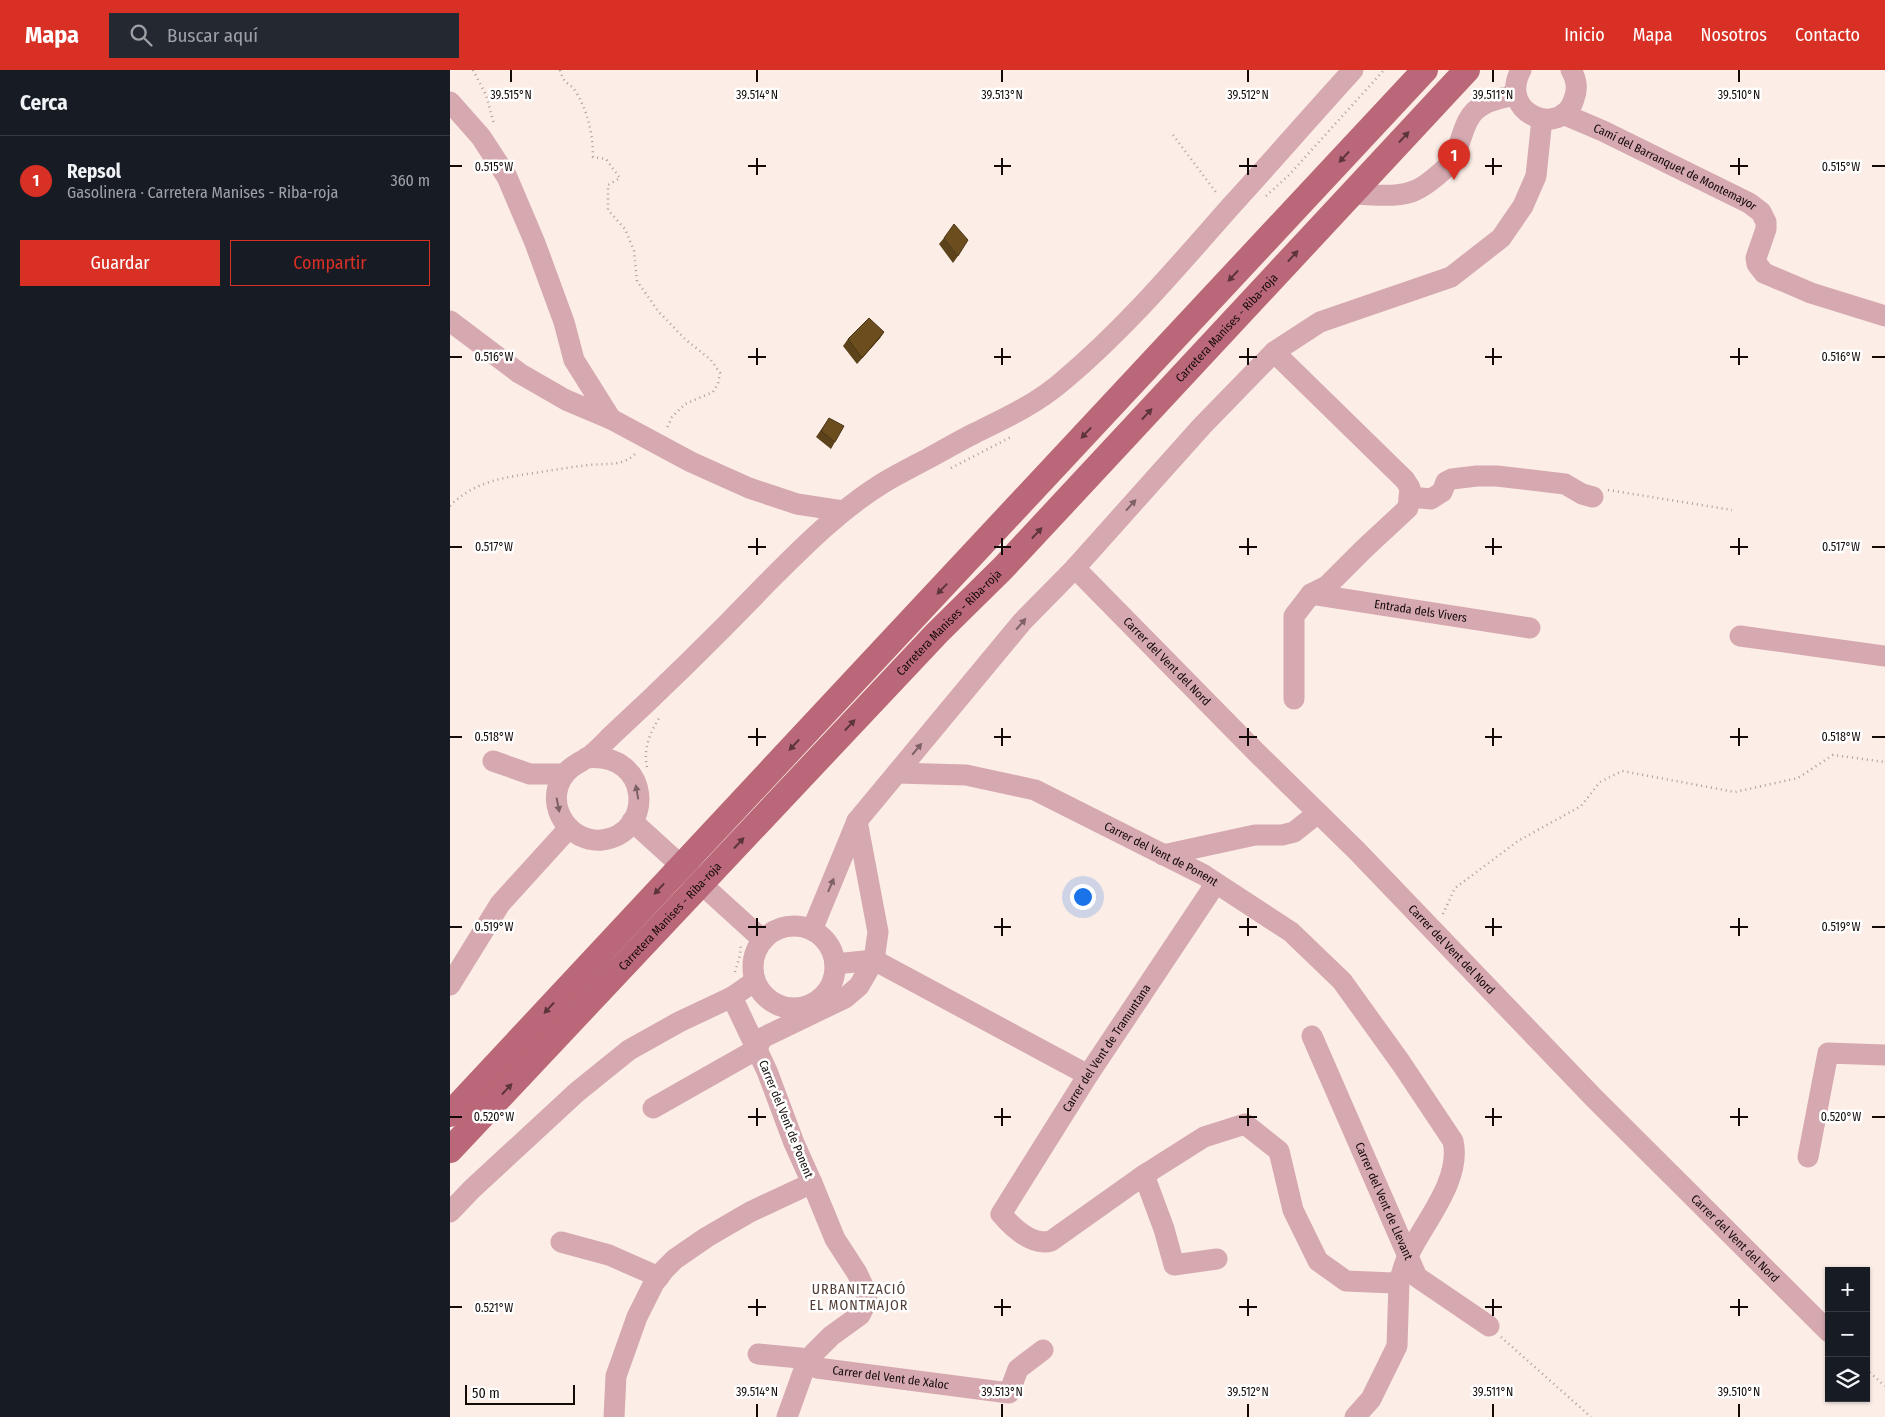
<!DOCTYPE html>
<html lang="es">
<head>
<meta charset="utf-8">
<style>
  body { margin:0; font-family:"Fira Sans Condensed",sans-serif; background:#242831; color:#f1f3f6 }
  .controls { position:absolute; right:15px; bottom:15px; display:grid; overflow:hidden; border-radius:0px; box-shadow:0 1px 4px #0004 }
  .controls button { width:45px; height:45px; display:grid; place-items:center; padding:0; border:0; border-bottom:1px solid #363941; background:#171b24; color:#f1f3f6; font:25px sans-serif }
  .scale { position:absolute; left:15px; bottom:12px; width:110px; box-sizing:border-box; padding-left:5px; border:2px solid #130a08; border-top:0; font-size:14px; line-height:18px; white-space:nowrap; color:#130a08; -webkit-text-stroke:4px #fff; paint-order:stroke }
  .you { position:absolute; left:632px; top:826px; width:18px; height:18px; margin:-12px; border:4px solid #fff; border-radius:50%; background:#1a73e8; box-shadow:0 0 0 8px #1a73e833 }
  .badge { display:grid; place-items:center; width:32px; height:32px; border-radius:50%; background:#d93025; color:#fff; font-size:16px; font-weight:700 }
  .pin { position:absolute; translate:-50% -41px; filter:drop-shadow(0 1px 2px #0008) }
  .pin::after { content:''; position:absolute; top:26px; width:18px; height:15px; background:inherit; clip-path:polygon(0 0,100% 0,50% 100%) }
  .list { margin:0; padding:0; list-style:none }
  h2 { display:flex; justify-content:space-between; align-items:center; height:65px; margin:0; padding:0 20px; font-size:21px }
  h2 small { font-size:16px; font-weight:400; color:#9ea1a6 }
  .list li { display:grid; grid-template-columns:32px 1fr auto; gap:15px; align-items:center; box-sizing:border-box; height:90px; padding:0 20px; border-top:1px solid #363941 }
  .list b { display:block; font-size:19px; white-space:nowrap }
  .list p { margin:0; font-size:16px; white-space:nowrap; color:#9ea1a6 }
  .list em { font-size:16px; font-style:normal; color:#9ea1a6 }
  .actions { display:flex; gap:10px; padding:15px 20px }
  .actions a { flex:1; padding:11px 0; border:1px solid #d93025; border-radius:0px; text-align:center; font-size:18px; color:#d93025 }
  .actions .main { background:#d93025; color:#fff }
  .icon { flex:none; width:28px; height:28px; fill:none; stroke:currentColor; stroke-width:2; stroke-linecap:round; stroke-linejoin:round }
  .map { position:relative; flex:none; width:1435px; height:1347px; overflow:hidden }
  header { display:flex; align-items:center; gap:30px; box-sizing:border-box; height:70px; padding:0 25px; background:#d93025; color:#fff }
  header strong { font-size:24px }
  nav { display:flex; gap:28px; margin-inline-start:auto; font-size:18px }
  .search { width:350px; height:45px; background:#242831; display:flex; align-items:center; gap:12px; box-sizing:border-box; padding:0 18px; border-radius:0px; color:#9ea1a6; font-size:19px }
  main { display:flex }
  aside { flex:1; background:#171b24 }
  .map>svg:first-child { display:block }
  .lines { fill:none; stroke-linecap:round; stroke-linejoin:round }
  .path { stroke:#ab9e99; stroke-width:2.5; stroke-dasharray:1 4; stroke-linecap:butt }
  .minor { stroke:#d6a8af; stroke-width:21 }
  .major { stroke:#ba6879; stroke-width:26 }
  .wall { fill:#5c421a }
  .shaded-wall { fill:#4b3615 }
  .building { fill:#6b4d1e; stroke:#4b3615 }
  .oneway { fill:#5e343b }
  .oneway2 { fill:#7e6164 }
  .ticks { fill:none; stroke:#130a08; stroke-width:2 }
  .labels { text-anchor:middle; stroke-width:5; stroke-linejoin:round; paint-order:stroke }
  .street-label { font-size:12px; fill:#130a08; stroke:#fff }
  .neighbourhood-label { font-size:14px; letter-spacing:1px; fill:#513d35; stroke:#fff }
  .ticks-label { font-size:12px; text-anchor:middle; fill:#130a08; stroke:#fff; stroke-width:5; stroke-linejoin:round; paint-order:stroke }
</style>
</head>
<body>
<header>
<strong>Mapa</strong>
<div class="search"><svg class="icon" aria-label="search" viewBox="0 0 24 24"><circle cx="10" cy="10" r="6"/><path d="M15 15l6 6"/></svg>Buscar aquí</div>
<nav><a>Inicio</a><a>Mapa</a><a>Nosotros</a><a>Contacto</a></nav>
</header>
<main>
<aside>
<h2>Cerca<small></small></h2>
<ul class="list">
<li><span class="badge">1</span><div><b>Repsol</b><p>Gasolinera · Carretera Manises - Riba-roja</p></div><em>360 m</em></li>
</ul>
<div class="actions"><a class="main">Guardar</a><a>Compartir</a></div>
</aside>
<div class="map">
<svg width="1435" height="1347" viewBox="0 0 1435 1347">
  <rect width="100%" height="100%" fill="#fcede7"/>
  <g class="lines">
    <path class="path" d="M23 0 36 25 44 54
      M110 0C115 17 119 11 126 22 138 42 143 64 143 87L156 89 170 108 158 115V140L175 159 184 181 187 211 208 241 235 269 261 290 270 303 268 314 263 322 235 334 222 347 217 358
      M723 65 768 125
      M816 126 839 105 934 0
      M501 398 563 366
      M1158 420 1282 440
      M0 436C23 412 54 407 85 403 103 400 121 397 139 395 156 393 173 397 186 383
      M197 697C193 679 200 663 209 648
      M993 844 1005 818 1068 771 1131 736 1150 712 1172 701 1285 722 1348 708 1383 685 1435 692
      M285 902 290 885 291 874
      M1051 1267 1141 1347
      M1416 1299 1435 1316"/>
    <g class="minor">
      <path d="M1071 0C1047 44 1112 69 1124 29 1128 19 1127 10 1121 0"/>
      <path d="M0 32 31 67 57 107 85 173 114 252 124 290 161 349"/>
      <path id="s1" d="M1113 44 1153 61 1299 133 1311 142 1316 152V159L1306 188 1307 194 1314 203 1361 223 1435 246"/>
      <path d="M901 124C921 124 948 129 966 120 976 116 996 99 1002 91 1013 72 1012 46 1033 35 1043 29 1055 27 1066 25"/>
      <path d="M0 251 69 303 116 330 161 349 241 392 299 418 347 434 393 441"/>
      <path d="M824 282 955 410 960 418 958 438 915 478 877 516 861 524 844 546V629"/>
      <path d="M960 427 981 429 992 422 996 412 1002 409 1027 406H1047L1115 414 1132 424 1143 427"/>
      <path id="s2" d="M625 498 805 681 907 781 1144 1028 1379 1262"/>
      <path id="s3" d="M861 524 1080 558"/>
      <path d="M1290 566 1435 586"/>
      <path d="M136 688C202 681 205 764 152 770 119 773 95 736 112 708 119 697 127 694 137 688 146 682 154 673 161 666 214 617 265 567 315 515 352 478 388 441 433 413 448 404 464 396 479 388 494 380 509 371 525 363 556 348 588 333 614 310 676 258 728 196 781 136 822 91 862 45 903 0"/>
      <path d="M43 691 80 704H114"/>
      <path id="s4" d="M447 703 516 705 585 720 754 805 766 813 841 862 892 911 951 993 1003 1071C1012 1110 974 1152 958 1186 954 1194 952 1203 949 1212L943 1213 896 1211 868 1191 843 1140 829 1081 795 1054 754 1067 694 1105 601 1171C582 1176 563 1158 551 1144L638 1005 766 813"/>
      <path d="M182 751 313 870"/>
      <path d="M713 785 805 765H832L844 762 868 743"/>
      <circle cx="344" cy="897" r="41"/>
      <path d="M362 860 407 751 572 552 625 498 752 356 824 282 870 252 1001 207 1051 168 1073 136 1086 106 1092 49"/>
      <path d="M385 894 424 890 638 1005"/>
      <path d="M0 915 50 834 119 758"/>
      <path id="s5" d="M862 966 967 1207 1039 1256"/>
      <path d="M307 979 312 968 395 928 409 916 424 890 428 862 407 751"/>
      <path d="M203 1038 307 979"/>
      <path d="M1358 1087 1378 983 1435 985"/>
      <path d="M694 1105 714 1159 724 1195 767 1189"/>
      <path d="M0 1142 22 1119 127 1022 179 980 229 952 282 927 305 911"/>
      <path d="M111 1172 159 1185 209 1207"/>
      <path d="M308 1284 360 1289"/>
      <path id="s6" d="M356 1294 367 1298 559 1323 568 1299 593 1280"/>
      <path d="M164 1347 166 1306 187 1247 204 1213 214 1200 225 1189 257 1167 300 1142 362 1113 344 1073 317 1001 282 927"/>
      <path d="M337 1347 356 1294 364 1283 381 1266 410 1245 417 1231 416 1222 407 1203 385 1169 362 1113"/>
      <path d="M905 1347 921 1329 947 1276 949 1212"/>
    </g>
    <g class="major">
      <path d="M0 1044 975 0"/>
      <path id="s7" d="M0 1080 487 563 553 498 1017 0"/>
    </g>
  </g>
  <path class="wall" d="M494 168 508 186 503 193 489 174Z
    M434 262 430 268 407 294 393 276 398 269Z
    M379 348 385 372 381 379 366 367Z"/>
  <path class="shaded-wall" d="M434 262 430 268 407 294 412 288Z"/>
  <path class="building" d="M504 154 518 170 508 186 494 168Z
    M419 248 434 262 412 288 398 269Z
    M379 348 394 356 385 372 371 361Z"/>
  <defs><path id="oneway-solid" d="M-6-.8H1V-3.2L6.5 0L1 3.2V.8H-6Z" transform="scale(1.25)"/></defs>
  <g class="oneway">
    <use href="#oneway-solid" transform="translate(954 67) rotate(-47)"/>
    <use href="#oneway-solid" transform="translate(894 87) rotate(133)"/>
    <use href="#oneway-solid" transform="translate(843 186) rotate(-47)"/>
    <use href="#oneway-solid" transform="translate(783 206) rotate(133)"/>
    <use href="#oneway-solid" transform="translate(697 344) rotate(-47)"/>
    <use href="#oneway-solid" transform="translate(636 363) rotate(133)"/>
    <use href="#oneway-solid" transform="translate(587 463) rotate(-47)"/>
    <use href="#oneway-solid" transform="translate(492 519) rotate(134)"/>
    <use href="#oneway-solid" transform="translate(400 655) rotate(-47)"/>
    <use href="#oneway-solid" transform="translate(344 675) rotate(133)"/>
    <use href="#oneway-solid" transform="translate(289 773) rotate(-47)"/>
    <use href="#oneway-solid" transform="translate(209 819) rotate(133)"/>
    <use href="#oneway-solid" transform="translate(99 938) rotate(133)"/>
    <use href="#oneway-solid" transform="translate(57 1019) rotate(-47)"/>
  </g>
  <g class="oneway2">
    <use href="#oneway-solid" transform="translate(681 435) rotate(-48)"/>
    <use href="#oneway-solid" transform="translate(571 554) rotate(-49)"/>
    <use href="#oneway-solid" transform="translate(467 679) rotate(-50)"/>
    <use href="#oneway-solid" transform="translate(187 722) rotate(-100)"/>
    <use href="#oneway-solid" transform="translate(108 735) rotate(79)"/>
    <use href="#oneway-solid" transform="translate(381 815) rotate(-67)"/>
  </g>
  <path class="ticks" d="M61 0V12M307 0V12M552 0V12M798 0V12M1043 0V12M1289 0V12M307 88V105M552 88V105M798 88V105M1043 88V105M1289 88V105M0 96H12M298 96H316M544 96H561M789 96H807M1035 96H1052M1280 96H1298M1422 96H1435M307 278V295M552 278V295M798 278V295M1043 278V295M1289 278V295M0 287H12M298 287H316M544 287H561M789 287H807M1035 287H1052M1280 287H1298M1422 287H1435M307 468V485M552 468V485M798 468V485M1043 468V485M1289 468V485M0 477H12M298 477H316M544 477H561M789 477H807M1035 477H1052M1280 477H1298M1422 477H1435M307 658V676M552 658V676M798 658V676M1043 658V676M1289 658V676M0 667H12M298 667H316M544 667H561M789 667H807M1035 667H1052M1280 667H1298M1422 667H1435M307 848V866M552 848V866M798 848V866M1043 848V866M1289 848V866M0 857H12M298 857H316M544 857H561M789 857H807M1035 857H1052M1280 857H1298M1422 857H1435M307 1038V1056M552 1038V1056M798 1038V1056M1043 1038V1056M1289 1038V1056M0 1047H12M298 1047H316M544 1047H561M789 1047H807M1035 1047H1052M1280 1047H1298M1422 1047H1435M307 1229V1246M552 1229V1246M798 1229V1246M1043 1229V1246M1289 1229V1246M0 1237H12M298 1237H316M544 1237H561M789 1237H807M1035 1237H1052M1280 1237H1298M307 1334V1347M552 1334V1347M798 1334V1347M1043 1334V1347M1289 1334V1347"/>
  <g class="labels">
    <g class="street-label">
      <text dy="4" stroke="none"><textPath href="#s1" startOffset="124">Camí del Barranquet de Montemayor</textPath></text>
      <text dy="4" stroke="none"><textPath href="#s7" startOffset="1131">Carretera Manises - Riba-roja</textPath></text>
      <text dy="4" stroke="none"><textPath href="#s3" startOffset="111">Entrada dels Vivers</textPath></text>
      <text dy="4" stroke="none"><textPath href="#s7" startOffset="726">Carretera Manises - Riba-roja</textPath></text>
      <text dy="4" stroke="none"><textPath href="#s2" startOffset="131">Carrer del Vent del Nord</textPath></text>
      <text dy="4" stroke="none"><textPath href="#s4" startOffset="281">Carrer del Vent de Ponent</textPath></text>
      <text dy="4" stroke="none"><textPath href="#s7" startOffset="321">Carretera Manises - Riba-roja</textPath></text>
      <text dy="4" stroke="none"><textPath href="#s2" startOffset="536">Carrer del Vent del Nord</textPath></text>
      <text dy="4" stroke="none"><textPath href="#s4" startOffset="1585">Carrer del Vent de Tramuntana</textPath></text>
      <text transform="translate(336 1049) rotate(68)" y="4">Carrer del Vent de Ponent</text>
      <text dy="4" stroke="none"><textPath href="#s5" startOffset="180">Carrer del Vent de Llevant</textPath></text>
      <text dy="4" stroke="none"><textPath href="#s2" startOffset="941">Carrer del Vent del Nord</textPath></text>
      <text dy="4" stroke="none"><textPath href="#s6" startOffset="86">Carrer del Vent de Xaloc</textPath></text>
    </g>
    <g class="neighbourhood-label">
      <text x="409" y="1224">URBANITZACIÓ<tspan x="409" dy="16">EL MONTMAJOR</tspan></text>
    </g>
  </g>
  <g class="ticks-label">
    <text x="61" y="29">39.515°N</text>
    <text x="307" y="29">39.514°N</text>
    <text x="552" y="29">39.513°N</text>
    <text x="798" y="29">39.512°N</text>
    <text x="1043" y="29">39.511°N</text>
    <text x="1289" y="29">39.510°N</text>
    <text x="1391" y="101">0.515°W</text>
    <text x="44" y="101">0.515°W</text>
    <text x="1391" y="291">0.516°W</text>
    <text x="44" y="291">0.516°W</text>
    <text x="1391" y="481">0.517°W</text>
    <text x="44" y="481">0.517°W</text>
    <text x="1391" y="671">0.518°W</text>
    <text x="44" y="671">0.518°W</text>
    <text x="1391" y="861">0.519°W</text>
    <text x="44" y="861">0.519°W</text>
    <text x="1391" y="1051">0.520°W</text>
    <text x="44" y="1051">0.520°W</text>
    <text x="44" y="1242">0.521°W</text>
    <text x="307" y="1326">39.514°N</text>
    <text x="552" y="1326">39.513°N</text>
    <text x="798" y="1326">39.512°N</text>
    <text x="1043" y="1326">39.511°N</text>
    <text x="1289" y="1326">39.510°N</text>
  </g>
</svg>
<div class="controls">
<button>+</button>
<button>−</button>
<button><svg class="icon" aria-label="layers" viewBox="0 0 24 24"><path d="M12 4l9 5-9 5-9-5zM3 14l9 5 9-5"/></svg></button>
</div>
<div class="scale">50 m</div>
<div class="you"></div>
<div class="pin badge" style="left:1004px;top:110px">1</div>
</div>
</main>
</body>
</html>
